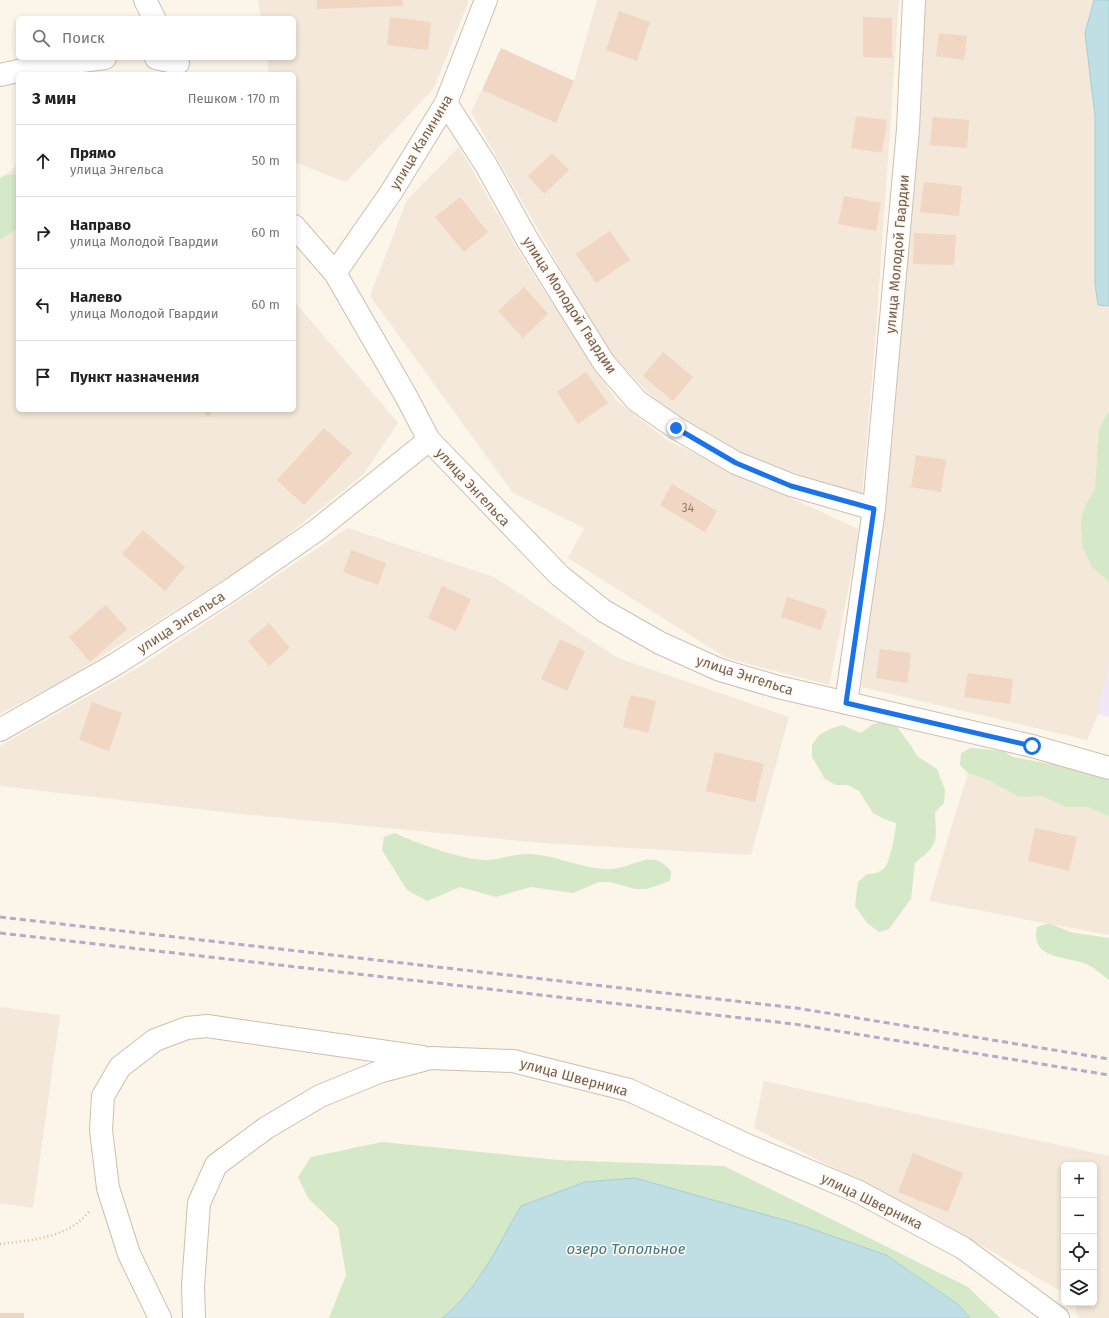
<!DOCTYPE html>
<html lang="ru">
<head>
<meta charset="utf-8">
<style>
  body { margin:0; font-family:"Fira Sans",sans-serif; background:#f2f2f2; color:#222 }
  .controls { position:absolute; right:12px; bottom:12px; display:grid; overflow:hidden; border-radius:6px; box-shadow:0 2px 6px #0003 }
  .controls button { width:36px; height:36px; display:grid; place-items:center; padding:0; border:0; border-bottom:1px solid #e0e0e0; background:#fff; color:#222; font:20px sans-serif }
  .stop { position:absolute; width:12px; height:12px; margin:-9px; border:3px solid #1a73e8; border-radius:50%; background:#fff }
  .stop.end { background:#1a73e8; border-color:#fff; box-shadow:0 1px 4px #0008 }
  .list { margin:0; padding:0; list-style:none }
  h2 { display:flex; justify-content:space-between; align-items:center; height:52px; margin:0; padding:0 16px; font-size:17px }
  h2 small { font-size:13px; font-weight:400; color:#767676 }
  .list li { display:grid; grid-template-columns:26px 1fr auto; gap:12px; align-items:center; box-sizing:border-box; height:72px; padding:0 16px; border-top:1px solid #e0e0e0 }
  .list b { display:block; font-size:15px; white-space:nowrap }
  .list p { margin:0; font-size:13px; white-space:nowrap; color:#767676 }
  .list em { font-size:13px; font-style:normal; color:#767676 }
  .icon { flex:none; width:22px; height:22px; fill:none; stroke:currentColor; stroke-width:2; stroke-linecap:round; stroke-linejoin:round }
  .map { position:relative; flex:none; width:1109px; height:1318px; overflow:hidden }
  .search { position:absolute; background:#fff; box-shadow:0 2px 6px #0003; left:16px; top:16px; width:280px; height:44px; display:flex; align-items:center; gap:10px; box-sizing:border-box; padding:0 14px; border-radius:6px; color:#767676; font-size:15px }
  .panel { position:absolute; background:#fff; box-shadow:0 2px 6px #0003; left:16px; top:72px; width:280px; height:340px; border-radius:6px }
  .map>svg:first-child { display:block }
  .residential { fill:#f3e8d9 }
  .education { fill:#f2e6f9 }
  .green { fill:#d5e9c8 }
  .water { fill:#bfdfe5; stroke:#a5ced7 }
  .building { fill:#f0d6c3 }
  .lines { fill:none; stroke-linecap:round; stroke-linejoin:round }
  .minor-casing { stroke:#cebeb0; stroke-width:24 }
  .path { stroke:#d6b9a5; stroke-width:2.5; stroke-dasharray:1 3; stroke-linecap:butt }
  .minor { stroke:#fff; stroke-width:22 }
  .rail { stroke:#b9a8c6; stroke-width:3; stroke-dasharray:6 4; stroke-linecap:butt }
  .route { stroke:#1a73e8; stroke-width:5 }
  .labels { text-anchor:middle; stroke-width:3; stroke-linejoin:round; paint-order:stroke }
  .number-label { font-size:12px; fill:#947b6b }
  .street-label { font-size:14px; fill:#765d4e; stroke:#fef9f1 }
  .water-label { font-size:15px; font-style:italic; fill:#457681; stroke:#fef9f1 }
</style>
</head>
<body>
<div class="map">
<svg width="1109" height="1318" viewBox="0 0 1109 1318">
  <rect width="100%" height="100%" fill="#fcf5ea"/>
  <path class="residential" d="M258 0H469L434 88 346 182 294 162V74H269L267 58H294V18H261Z
    M597 0H899L876 330 862 495 729 451 653 398 606 348 471 112 482 90 556 122 574 81Z
    M926 0H1109V666L1098 714 1087 740 861 687 893 436Z
    M459 147 524 260 616 400 668 441 860 530 829 685 726 658 568 558 584 528 513 493 370 296 407 200Z
    M18 164V174L5 175Z
    M18 228V410H294V301L398 423 363 475 254 561 57 684 0 714V240Z
    M348 528 494 577 618 658 789 717 751 855 543 843 241 814 0 786V746L141 666Z
    M968 773 990 781 1019 797 1042 796 1065 807H1088L1109 817V935L929 901Z
    M0 1007 60 1015 33 1208 0 1203Z
    M764 1081 1109 1156V1318H1080L1075 1314 1077 1303H1094V1165H1064V1293L932 1217 754 1128Z"/>
  <path class="education" d="M1109 667V717L1098 714Z"/>
  <path class="green" d="M18 174V228L0 240V178L5 175Z
    M1109 411V582L1092 567 1083 548 1081 523 1084 508 1095 489 1099 430Z
    M884 722 897 727 912 747 917 756 937 769 945 790 944 803 935 812C936 843 940 843 915 863L911 899 889 929 879 932 867 923 855 906 858 882 867 874C874 874 881 873 886 866 890 859 896 832 896 823L884 819 873 813 859 791 848 785H836L825 779 812 757V745L819 735 830 729 842 725 861 733 873 724Z
    M971 748 1003 751 1013 757 1098 773 1109 779V817L1088 807H1065L1042 796 1019 797 990 781 968 773 960 765 961 753Z
    M395 833C415 843 466 861 488 860 501 859 516 853 530 854 558 855 585 871 613 869 637 866 652 848 671 871L670 881 647 889H635L610 882H599L573 893 531 887 496 897 460 887 427 901 407 890 382 850 384 837Z
    M1049 923 1070 932 1109 938V980C1102 975 1094 967 1086 964 1068 956 1029 960 1037 927Z
    M382 1142 558 1160 724 1166 968 1287 1000 1318H970L959 1305 886 1255 521 1206C500 1242 476 1293 442 1318H329L346 1275 338 1227 308 1198 298 1177 311 1157Z"/>
  <path class="water" d="M1094 0H1109V306L1098 305 1095 284V116L1085 33Z
    M635 1178 798 1224 886 1255 959 1305 970 1318H442C476 1293 500 1242 521 1206L585 1182Z"/>
  <path class="building" d="M317 0H402L403 6 317 9Z
    M619 11 650 22 637 61 606 50Z
    M390 17 431 22 428 50 387 45Z
    M863 17 892 18V58L863 57Z
    M939 33 967 36 964 60 936 56Z
    M501 48 574 81 556 123 482 90Z
    M856 116 887 120 882 153 851 148Z
    M933 117 969 120 967 148 930 145Z
    M552 153 569 170 544 194 528 176Z
    M924 182 962 186 959 216 920 212Z
    M844 196 881 203 876 231 838 224Z
    M460 197 488 232 464 252 435 217Z
    M610 231 630 260 596 283 576 254Z
    M914 233 956 235 954 265 913 264Z
    M524 287 548 314 523 338 498 311Z
    M663 352 693 377 673 401 643 376Z
    M586 372 608 403 578 424 557 392Z
    M201 410H214L208 417Z
    M324 428 352 453 304 505 277 480Z
    M916 455 946 460 941 492 911 487Z
    M672 484 717 511 705 532 660 505Z
    M143 530 185 567 165 591 122 554Z
    M351 550 386 563 378 585 343 572Z
    M442 586 471 599 456 631 428 618Z
    M787 597 827 610 821 630 781 617Z
    M106 605 127 629 90 662 69 637Z
    M269 623 290 648 269 666 248 641Z
    M560 639 585 651 567 691 541 679Z
    M880 649 911 653 907 683 876 678Z
    M968 673 1013 679 1010 704 964 697Z
    M630 695 656 701 648 733 623 727Z
    M92 702 122 713 109 751 79 740Z
    M715 752 764 764 755 802 706 791Z
    M1035 828 1077 837 1069 871 1028 861Z
    M913 1153 963 1173 948 1212 898 1192Z
    M0 1313H24V1318H0Z"/>
  <g class="lines">
    <g class="minor-casing">
      <path id="minor" d="M145 0 154 18
        M156 58 178 63
        M0 75 36 67 105 58
        M446 103 486 165 527 239 604 363 637 401 676 428 736 463 791 485 874 509
        M294 226 335 273 406 396 429 440 559 575 604 611 660 643 720 670 778 687 1032 746 1109 768
        M335 273 392 191 446 103 486 0
        M846 703 874 509 908 129 914 0
        M0 730 116 664 229 591 317 530 429 440
        M160 1318 129 1254 108 1188 101 1130 103 1096 120 1067 155 1040 187 1028 207 1026 422 1057
        M194 1318 193 1286 199 1203 216 1165 266 1128 320 1096 379 1072 431 1058 513 1061 629 1090 749 1146 859 1192 963 1248 1058 1318"/>
    </g>
    <path class="path" d="M0 1244C32 1240 70 1238 90 1210"/>
    <use href="#minor" class="minor"/>
    <path class="rail" d="M0 917 796 1008 1109 1059
      M0 933 794 1024 1109 1075"/>
  </g>
  <g class="lines">
    <path class="route" d="M676 428 736 463 791 486 874 509 846 703 1032 746"/>
  </g>
  <g class="labels">
    <g class="number-label">
      <text x="688" y="512">34</text>
    </g>
    <g class="street-label">
      <text transform="translate(421 142) rotate(-59)" y="5">улица Калинина</text>
      <text transform="translate(897 254) rotate(-85)" y="5">улица Молодой Гвардии</text>
      <text transform="translate(570 305) rotate(57)" y="5">улица Молодой Гвардии</text>
      <text transform="translate(473 487) rotate(47)" y="5">улица Энгельса</text>
      <text transform="translate(181 622) rotate(-33)" y="5">улица Энгельса</text>
      <text transform="translate(745 675) rotate(18)" y="5">улица Энгельса</text>
      <text transform="translate(574 1077) rotate(15)" y="5">улица Шверника</text>
      <text transform="translate(872 1201) rotate(26)" y="5">улица Шверника</text>
    </g>
    <g class="water-label">
      <text x="626" y="1254">озеро Топольное</text>
    </g>
  </g>
</svg>
<div class="controls">
<button>+</button>
<button>−</button>
<button><svg class="icon" aria-label="locate" viewBox="0 0 24 24"><circle cx="12" cy="12" r="6"/><path d="M12 2v4M12 18v4M2 12h4M18 12h4"/></svg></button>
<button><svg class="icon" aria-label="layers" viewBox="0 0 24 24"><path d="M12 4l9 5-9 5-9-5zM3 14l9 5 9-5"/></svg></button>
</div>
<div class="stop" style="left:1032px;top:746px"></div>
<div class="stop end" style="left:676px;top:428px"></div>
<div class="search"><svg class="icon" aria-label="search" viewBox="0 0 24 24"><circle cx="10" cy="10" r="6"/><path d="M15 15l6 6"/></svg>Поиск</div>
<section class="panel">
<h2>3 мин<small>Пешком · 170 m</small></h2>
<ul class="list">
<li><svg class="icon" aria-label="ahead" viewBox="0 0 24 24"><path d="M12 20V5M6 11l6-6 6 6"/></svg><div><b>Прямо</b><p>улица Энгельса</p></div><em>50 m</em></li>
<li><svg class="icon" aria-label="right" viewBox="0 0 24 24"><path d="M7 20v-9h11M14 6l5 5-5 5"/></svg><div><b>Направо</b><p>улица Молодой Гвардии</p></div><em>60 m</em></li>
<li><svg class="icon" aria-label="left" viewBox="0 0 24 24"><path d="M17 20v-9H6M10 6l-5 5 5 5"/></svg><div><b>Налево</b><p>улица Молодой Гвардии</p></div><em>60 m</em></li>
<li><svg class="icon" aria-label="arrive" viewBox="0 0 24 24"><path d="M6 21V4h12l-3 4 3 4H6"/></svg><div><b>Пункт назначения</b></div></li>
</ul>
</section>
</div>
</body>
</html>
